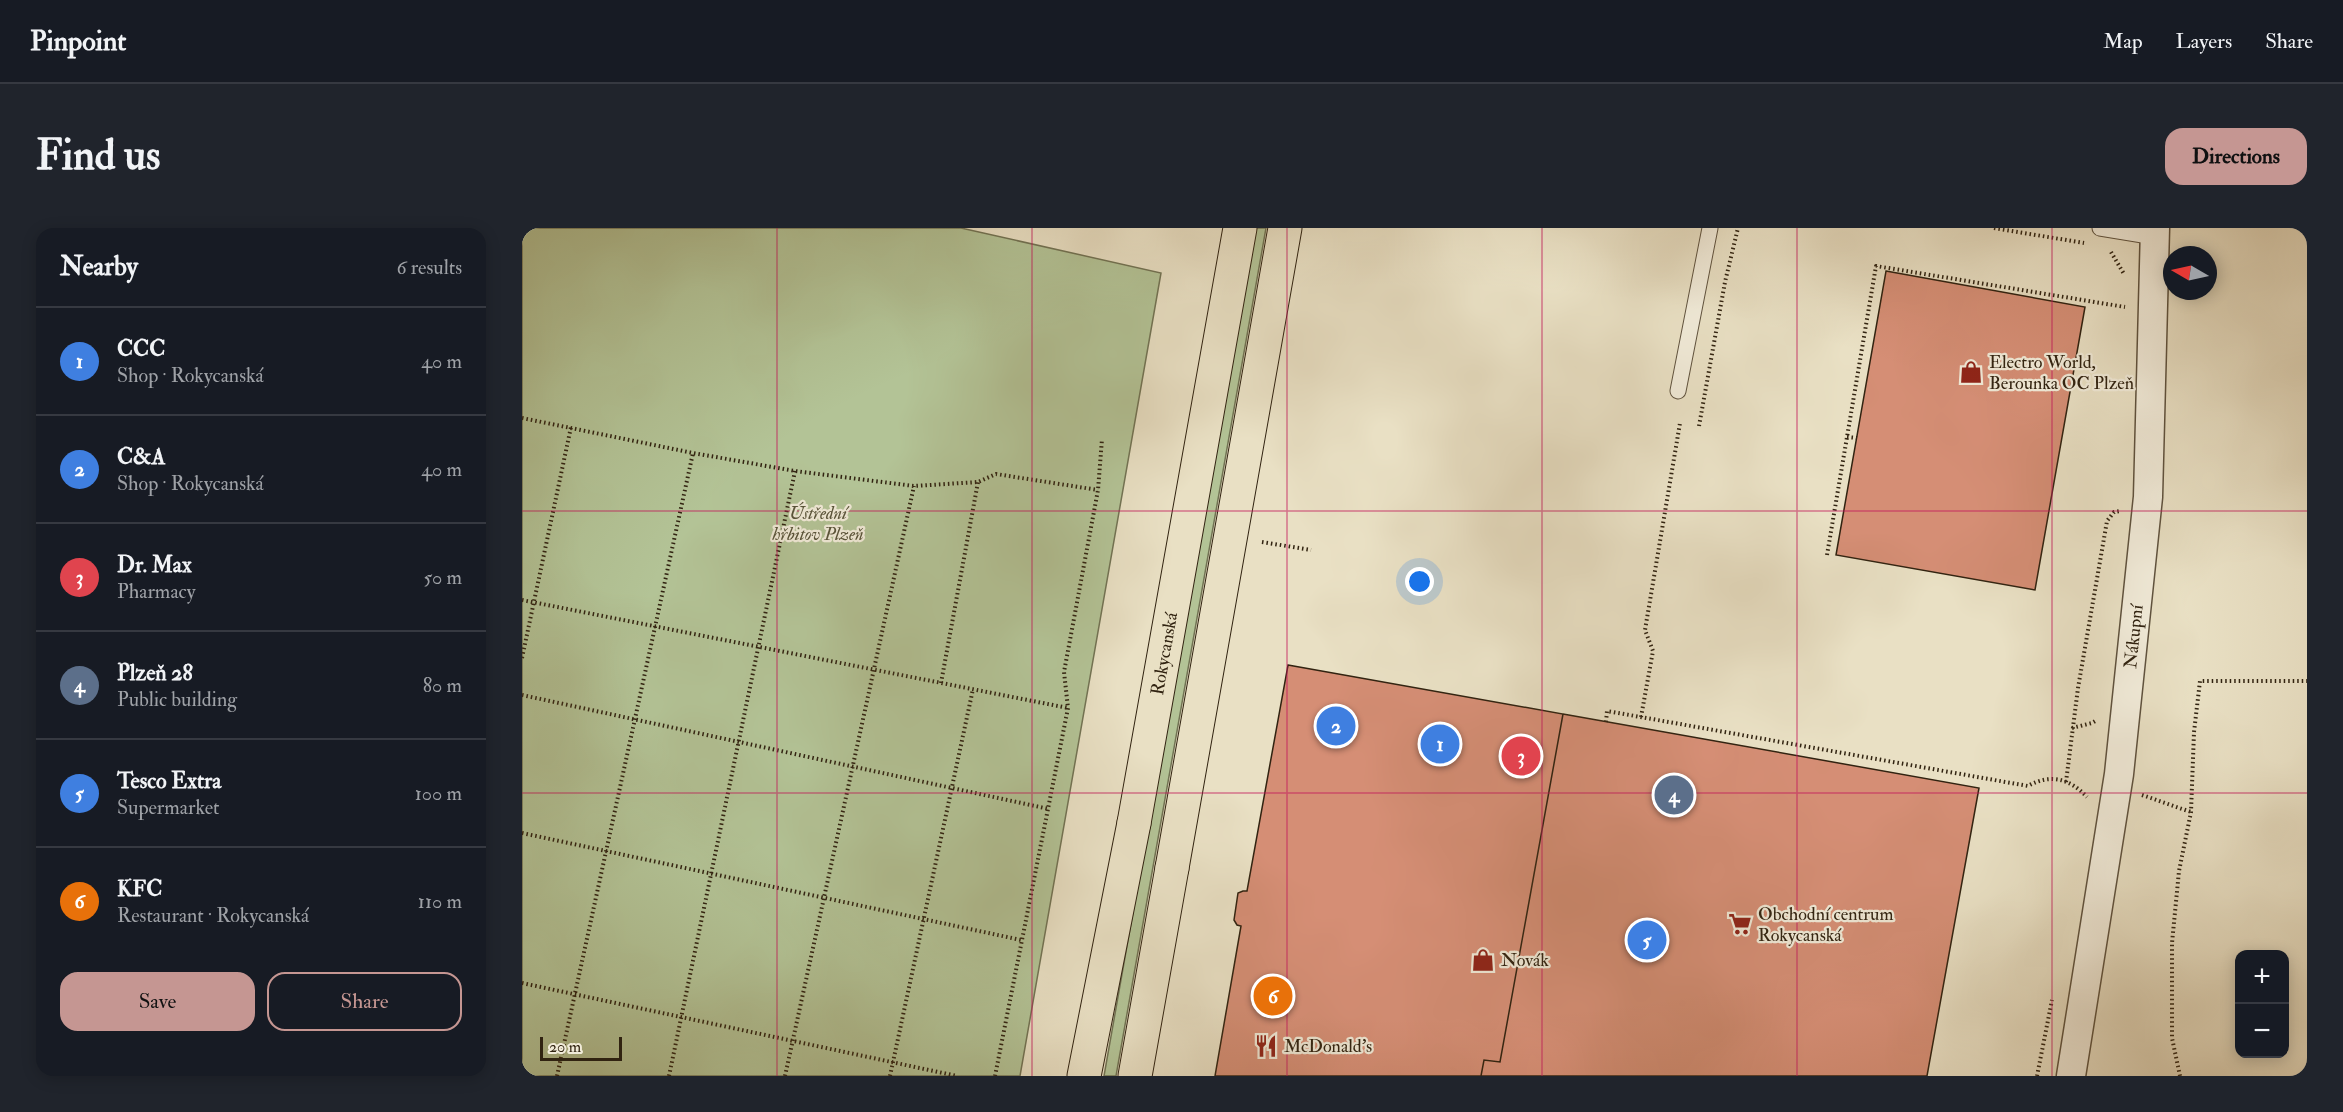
<!DOCTYPE html>
<html lang="en">
<head>
<meta charset="utf-8">
<style>
  body { margin:0; font-family:"IM FELL Double Pica",serif; background:#20242c; color:#f1f3f6 }
  .controls { position:absolute; right:18px; bottom:18px; display:grid; overflow:hidden; border-radius:12px; box-shadow:0 3px 15px #0003 }
  .controls button { width:54px; height:54px; display:grid; place-items:center; padding:0; border:0; border-bottom:2px solid #363941; background:#171b24; color:#f1f3f6; font:30px sans-serif }
  .compass { position:absolute; left:1641px; top:18px; width:54px; height:54px; border-radius:50%; background:#171b24; box-shadow:0 3px 15px #0003; rotate:279deg }
  .scale { position:absolute; left:18px; bottom:15px; width:82px; box-sizing:border-box; padding-left:6px; border:3px solid #312311; border-top:0; font-size:16px; line-height:21px; white-space:nowrap; color:#312311; -webkit-text-stroke:4px #f1ebd9; paint-order:stroke }
  .you { position:absolute; left:898px; top:354px; width:21px; height:21px; margin:-15px; border:4px solid #fff; border-radius:50%; background:#1a73e8; box-shadow:0 0 0 9px #1a73e833 }
  .badge { display:grid; place-items:center; width:39px; height:39px; border-radius:50%; background:#c59692; color:#fff; font-size:20px; font-weight:700 }
  .pin { position:absolute; translate:-50% -50%; border:3px solid #fff; box-shadow:0 2px 6px #0006 }
  .list { margin:0; padding:0; list-style:none }
  h2 { display:flex; justify-content:space-between; align-items:center; height:78px; margin:0; padding:0 24px; font-size:26px }
  h2 small { font-size:20px; font-weight:400; color:#9ea1a6 }
  .list li { display:grid; grid-template-columns:39px 1fr auto; gap:18px; align-items:center; box-sizing:border-box; height:108px; padding:0 24px; border-top:2px solid #363941 }
  .list b { display:block; font-size:22px; white-space:nowrap }
  .list p { margin:0; font-size:20px; white-space:nowrap; color:#9ea1a6 }
  .list em { font-size:20px; font-style:normal; color:#9ea1a6 }
  .actions { display:flex; gap:12px; padding:18px 24px }
  .actions a { flex:1; padding:14px 0; border:2px solid #c59692; border-radius:18px; text-align:center; font-size:21px; color:#c59692 }
  .actions .main { background:#c59692; color:#111 }
  .map { position:relative; flex:none; width:1785px; height:848px; overflow:hidden; border-radius:18px }
  header { display:flex; align-items:center; gap:36px; box-sizing:border-box; height:84px; padding:0 30px; background:#171b24; border-bottom:2px solid #363941 }
  header strong { font-size:28px }
  nav { display:flex; gap:33px; margin-inline-start:auto; font-size:21px }
  .intro { display:flex; align-items:center; justify-content:space-between; box-sizing:border-box; height:144px; padding:0 36px }
  h1 { margin:0; font-size:42px }
  .button { padding:15px 27px; border-radius:18px; background:#c59692; color:#111; font-size:21px; font-weight:700 }
  main { display:flex; gap:36px; padding:0 36px }
  aside { flex:1; background:#171b24; border-radius:18px; box-shadow:0 3px 15px #0003 }
  .map>svg:first-child { display:block }
  .green { fill:#b3c396; stroke:#727354; stroke-width:1.5 }
  .building { fill:#d58e75; stroke:#312311; stroke-width:1.5 }
  .lines { fill:none; stroke-linecap:round; stroke-linejoin:round }
  .lane-casing { stroke:#5f523e; stroke-width:17 }
  .street-casing { stroke:#5f523e; stroke-width:31 }
  .primary-casing { stroke:#312311; stroke-width:35 }
  .highway-casing { stroke:#312311; stroke-width:35 }
  .path { stroke:#312311; stroke-width:4; stroke-dasharray:1.5 3; stroke-linecap:butt }
  .lane { stroke:#f1ebd9; stroke-width:15 }
  .street { stroke:#f1ebd9; stroke-width:28 }
  .primary { stroke:#e9e0c4; stroke-width:33 }
  .highway { stroke:#e9e0c4; stroke-width:33 }
  .grid { fill:none; stroke:#c2185b; stroke-width:1.5; stroke-opacity:0.55 }
  .labels { text-anchor:middle; stroke-width:4.5; stroke-linejoin:round; paint-order:stroke }
  .poi-label { font-size:18px; fill:#312311; stroke:#f1ebd9; text-anchor:start }
  .park-label { font-size:18px; font-style:italic; fill:#585339; stroke:#f1ebd9 }
  .street-label { font-size:18px; fill:#312311; stroke:#f1ebd9 }
</style>
</head>
<body>
<header>
<strong>Pinpoint</strong>
<nav><a>Map</a><a>Layers</a><a>Share</a></nav>
</header>
<div class="intro"><h1>Find us</h1><a class="button">Directions</a></div>
<main>
<aside>
<h2>Nearby<small>6 results</small></h2>
<ul class="list">
<li><span class="badge" style="background:#3f7fe0">1</span><div><b>CCC</b><p>Shop · Rokycanská</p></div><em>40 m</em></li>
<li><span class="badge" style="background:#3f7fe0">2</span><div><b>C&amp;A</b><p>Shop · Rokycanská</p></div><em>40 m</em></li>
<li><span class="badge" style="background:#e0444e">3</span><div><b>Dr. Max</b><p>Pharmacy</p></div><em>50 m</em></li>
<li><span class="badge" style="background:#5c6f8a">4</span><div><b>Plzeň 28</b><p>Public building</p></div><em>80 m</em></li>
<li><span class="badge" style="background:#3f7fe0">5</span><div><b>Tesco Extra</b><p>Supermarket</p></div><em>100 m</em></li>
<li><span class="badge" style="background:#e8710a">6</span><div><b>KFC</b><p>Restaurant · Rokycanská</p></div><em>110 m</em></li>
</ul>
<div class="actions"><a class="main">Save</a><a>Share</a></div>
</aside>
<div class="map">
<svg width="1785" height="848" viewBox="0 0 1785 848">
  <rect width="100%" height="100%" fill="#e9e0c4"/>
  <filter id="stains"><feTurbulence type="fractalNoise" baseFrequency=".00333" numOctaves="4"/><feColorMatrix values="0 0 0 0 .2 0 0 0 0 .09 0 0 0 0 .02 0 0 0 .5 -.17"/></filter>
  <radialGradient id="worn" r=".72"><stop offset=".6" stop-color="#630" stop-opacity="0"/><stop offset="1" stop-color="#630" stop-opacity=".3"/></radialGradient>
  <path class="green" d="M0 0H439L639 45 498 848H0Z
    M732 0H744L594 848H582Z"/>
  <path class="building" d="M1364 43 1563 79 1513 362 1314 327Z
    M766 437 1041 486 978 834 962 832 959 848H693L719 698 715 697 712 692 716 665 721 663H725Z
    M1041 486 1457 560 1405 848H959L962 832 978 834Z"/>
  <g class="lines">
    <g class="lane-casing">
      <path id="lane" d="M1578 0 1633 9
        M1156 163 1188 0"/>
    </g>
    <g class="street-casing">
      <g id="street">
        <path id="s1" d="M1549 848 1597 546 1626 269 1633 0"/>
      </g>
    </g>
    <g class="primary-casing">
      <path id="primary" d="M562 848 612 595
        M613 848 650 640"/>
    </g>
    <g class="highway-casing">
      <g id="highway">
        <path id="s2" d="M612 595 718 0"/>
        <path d="M650 640 763 0"/>
      </g>
    </g>
    <path class="path" d="M1472 0 1562 15
      M1589 24 1602 46
      M0 190 171 225 273 243 392 258 456 254 474 246 576 262
      M1177 198 1203 54 1216 0
      M1325 209 1335 210
      M740 314 789 322
      M1305 327 1354 38 1603 79
      M0 372 546 480
      M0 430 49 199
      M419 455 456 254
      M0 467 527 581
      M1119 489 1131 423 1123 402 1158 195
      M1084 494 1085 483 1506 558C1529 545 1548 551 1565 569
      M1550 500 1570 495 1575 492
      M1544 554 1556 460 1585 293 1592 284 1598 283
      M1620 567 1669 584
      M0 605 499 712
      M0 755 435 848
      M35 848 171 225
      M147 848 273 243
      M263 848 392 258
      M368 848 451 461
      M473 848 546 480 542 444 576 262 580 211
      M1515 848 1530 772
      M1658 848 1650 810V715L1657 643 1669 584 1672 504 1678 453H1785"/>
    <use href="#lane" class="lane"/>
    <use href="#street" class="street"/>
    <use href="#primary" class="primary"/>
    <use href="#highway" class="highway"/>
  </g>
  <path class="grid" d="M255 0V848M510 0V848M765 0V848M1020 0V848M1275 0V848M1530 0V848M0 283H1785M0 565H1785"/>
  <defs>
    <g id="shop-bare" transform="scale(1.8)"><path d="M-5-2.5h2.3a2.7 3.5 0 0 1 5.4 0H5L5.5 6h-11ZM-1.5-2.5h3a1.5 2.3 0 0 0-3 0Z" fill="#8f2418" stroke="#f1ebd9" stroke-width="2.5" paint-order="stroke"/></g>
    <g id="supermarket-bare" transform="scale(1.8)"><path d="M-6-5.5h2.5l.6 2H6L4.5 2H-2.5L-4.4-4H-6ZM-1.5 3.2a1.3 1.3 0 1 0 .1 0ZM3 3.2a1.3 1.3 0 1 0 .1 0Z" fill="#8f2418" stroke="#f1ebd9" stroke-width="2.5" paint-order="stroke"/></g>
    <g id="restaurant-bare" transform="scale(1.8)"><path d="M-5-6h1v4h1v-4h1v4h1v-4h1v5L-1.5 .5V6h-2V.5L-5-1ZM5-6V6H3V1.5H1.5Q1.5-4 5-6Z" fill="#8f2418" stroke="#f1ebd9" stroke-width="2.5" paint-order="stroke"/></g>
  </defs>
  <g fill-rule="evenodd">
    <use href="#shop-bare" x="1449" y="144"/>
    <use href="#supermarket-bare" x="1218" y="696"/>
    <use href="#shop-bare" x="961" y="732"/>
    <use href="#restaurant-bare" x="744" y="818"/>
  </g>
  <g class="labels">
    <g class="poi-label">
      <text x="1467" y="140">Electro World,<tspan x="1467" dy="21">Berounka OC Plzeň</tspan></text>
      <text x="1236" y="692">Obchodní centrum<tspan x="1236" dy="21">Rokycanská</tspan></text>
      <text x="979" y="738">Novák</text>
      <text x="762" y="824">McDonald's</text>
    </g>
    <g class="park-label">
      <text x="296" y="291">Ústřední<tspan x="296" dy="21">hřbitov Plzeň</tspan></text>
    </g>
    <g class="street-label">
      <text dy="6" stroke="none"><textPath href="#s1" startOffset="444">Nákupní</textPath></text>
      <text dy="6" stroke="none"><textPath href="#s2" startOffset="172">Rokycanská</textPath></text>
    </g>
  </g>
  <rect width="100%" height="100%" filter="url(#stains)"/>
  <rect width="100%" height="100%" fill="url(#worn)"/>
</svg>
<div class="controls">
<button>+</button>
<button>−</button>
</div>
<svg class="compass" viewBox="-18 -18 36 36"><path d="M0-13l5 13h-10z" fill="#e53935"/><path d="M0 13l5-13h-10z" fill="#9ea1a6"/></svg>
<div class="scale">20 m</div>
<div class="you"></div>
<div class="pin badge" style="left:918px;top:516px;background:#3f7fe0">1</div>
<div class="pin badge" style="left:814px;top:498px;background:#3f7fe0">2</div>
<div class="pin badge" style="left:999px;top:528px;background:#e0444e">3</div>
<div class="pin badge" style="left:1152px;top:567px;background:#5c6f8a">4</div>
<div class="pin badge" style="left:1125px;top:712px;background:#3f7fe0">5</div>
<div class="pin badge" style="left:751px;top:768px;background:#e8710a">6</div>
</div>
</main>
</body>
</html>
